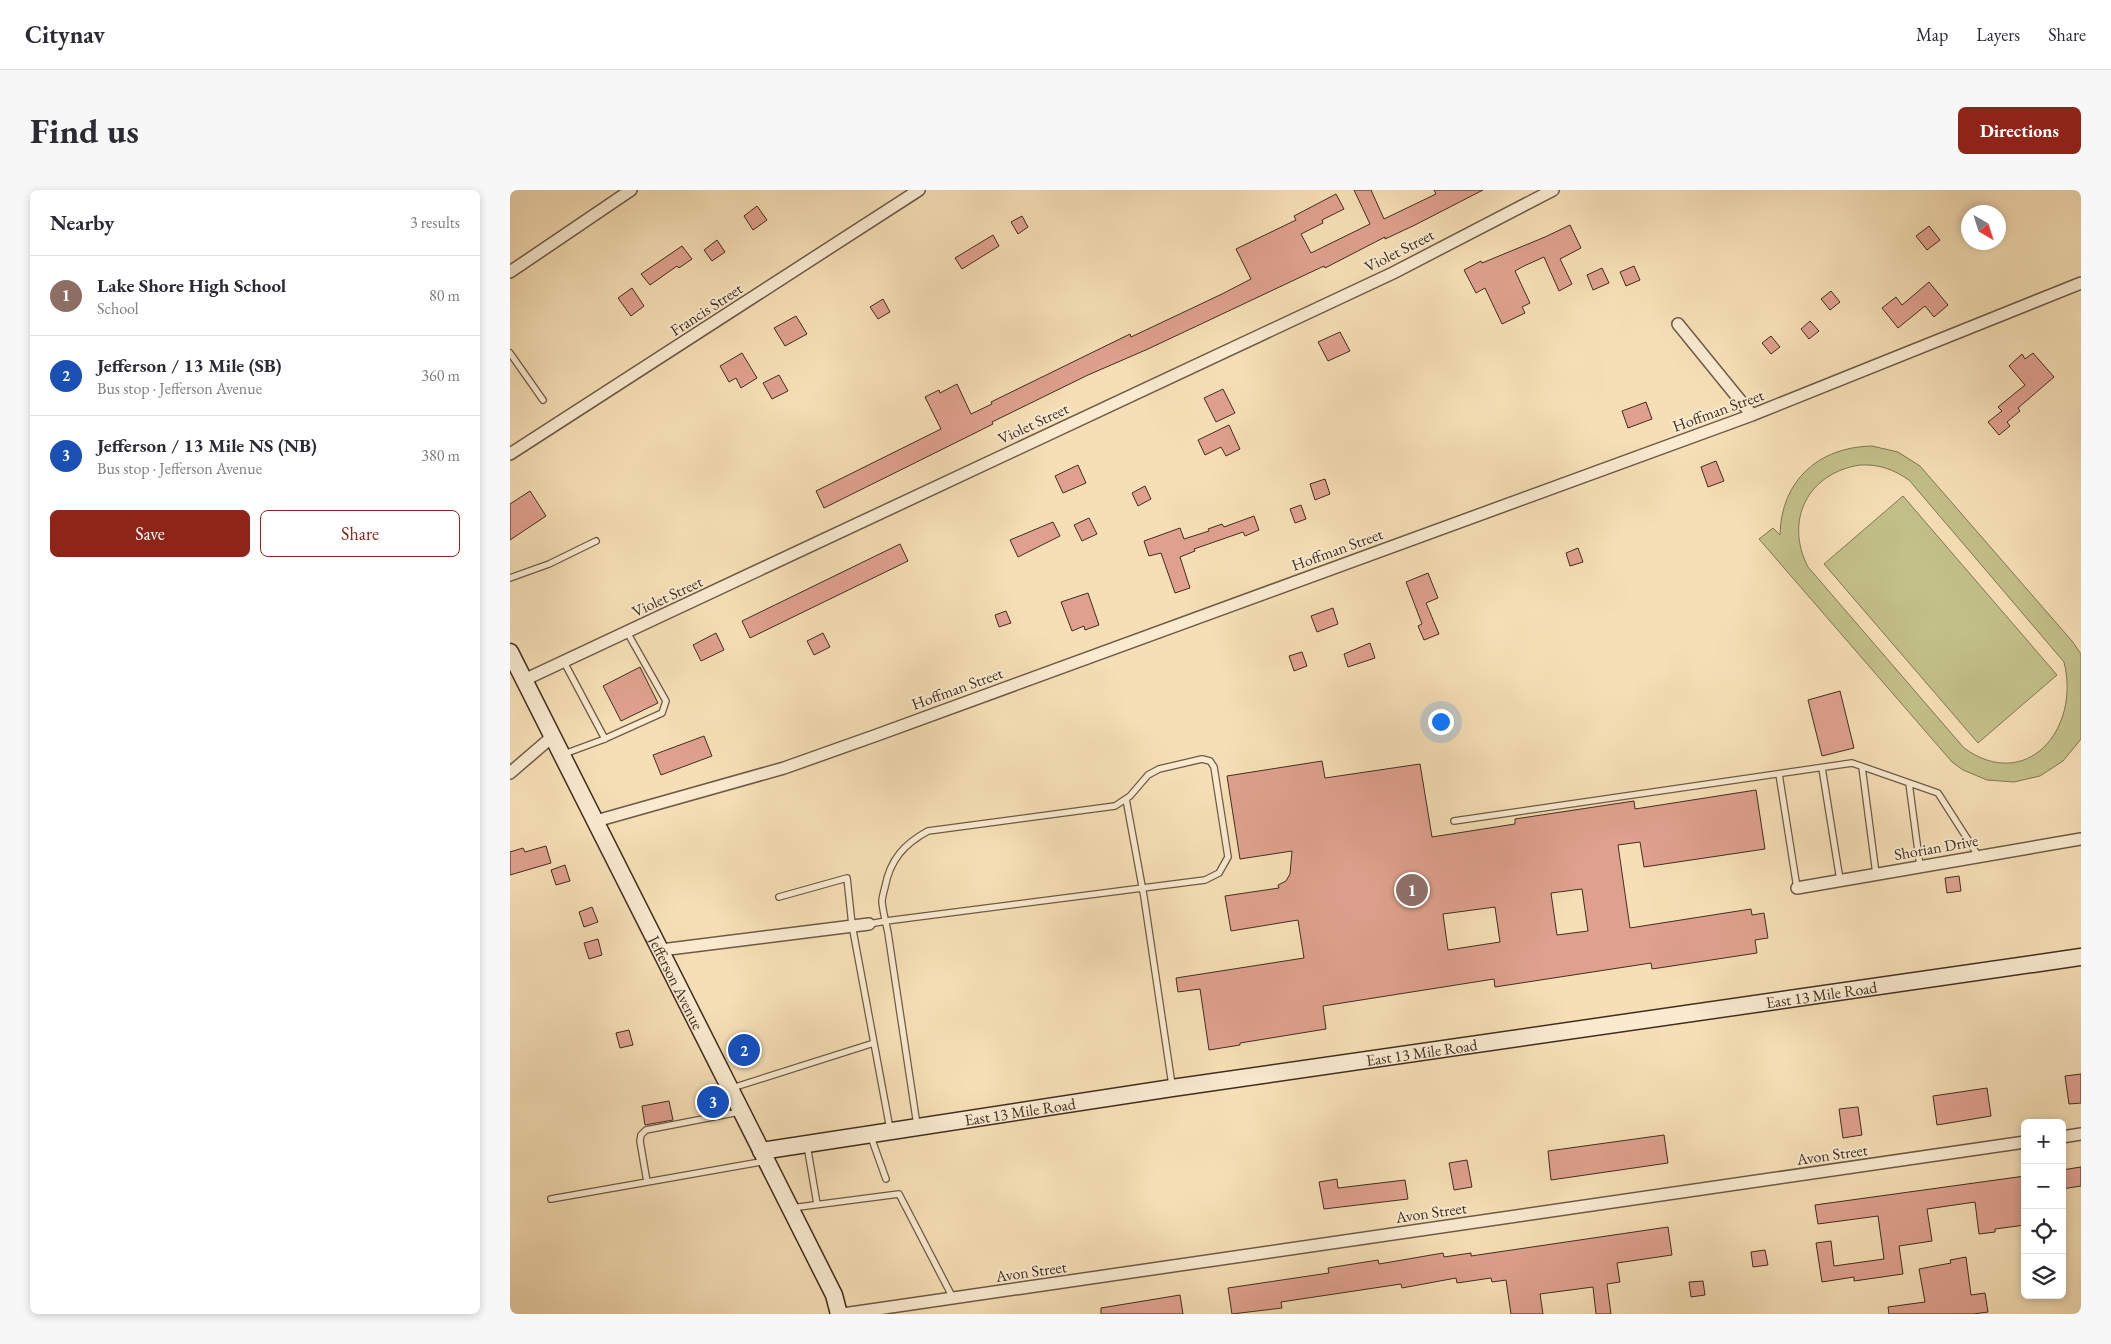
<!DOCTYPE html>
<html lang="en">
<head>
<meta charset="utf-8">
<style>
  body { margin:0; font-family:"EB Garamond",serif; background:#f7f7f7; color:#2b2b33 }
  .controls { position:absolute; right:15px; bottom:15px; display:grid; overflow:hidden; border-radius:8px; box-shadow:0 2px 8px #0003 }
  .controls button { width:45px; height:45px; display:grid; place-items:center; padding:0; border:0; border-bottom:1px solid #e1e1e2; background:#fff; color:#2b2b33; font:25px sans-serif }
  .compass { position:absolute; left:1451px; top:15px; width:45px; height:45px; border-radius:50%; background:#fff; box-shadow:0 2px 8px #0003; rotate:141deg }
  .you { position:absolute; left:930px; top:531px; width:18px; height:18px; margin:-12px; border:4px solid #fff; border-radius:50%; background:#1a73e8; box-shadow:0 0 0 8px #1a73e833 }
  .badge { display:grid; place-items:center; width:32px; height:32px; border-radius:50%; background:#8f2418; color:#fff; font-size:16px; font-weight:700 }
  .pin { position:absolute; translate:-50% -50%; border:2px solid #fff; box-shadow:0 1px 5px #0006 }
  .list { margin:0; padding:0; list-style:none }
  h2 { display:flex; justify-content:space-between; align-items:center; height:65px; margin:0; padding:0 20px; font-size:21px }
  h2 small { font-size:16px; font-weight:400; color:#7c7c81 }
  .list li { display:grid; grid-template-columns:32px 1fr auto; gap:15px; align-items:center; box-sizing:border-box; height:80px; padding:0 20px; border-top:1px solid #e1e1e2 }
  .list b { display:block; font-size:19px; white-space:nowrap }
  .list p { margin:0; font-size:16px; white-space:nowrap; color:#7c7c81 }
  .list em { font-size:16px; font-style:normal; color:#7c7c81 }
  .actions { display:flex; gap:10px; padding:15px 20px }
  .actions a { flex:1; padding:11px 0; border:1px solid #8f2418; border-radius:8px; text-align:center; font-size:18px; color:#8f2418 }
  .actions .main { background:#8f2418; color:#fff }
  .icon { flex:none; width:28px; height:28px; fill:none; stroke:currentColor; stroke-width:2; stroke-linecap:round; stroke-linejoin:round }
  .map { position:relative; flex:none; width:1571px; height:1124px; overflow:hidden; border-radius:8px }
  header { display:flex; align-items:center; gap:30px; box-sizing:border-box; height:70px; padding:0 25px; background:#fff; border-bottom:1px solid #e1e1e2 }
  header strong { font-size:24px }
  nav { display:flex; gap:28px; margin-inline-start:auto; font-size:18px }
  .intro { display:flex; align-items:center; justify-content:space-between; box-sizing:border-box; height:120px; padding:0 30px }
  h1 { margin:0; font-size:35px }
  .button { padding:12px 22px; border-radius:8px; background:#8f2418; color:#fff; font-size:18px; font-weight:700 }
  main { display:flex; gap:30px; padding:0 30px }
  aside { flex:1; background:#fff; border-radius:8px; box-shadow:0 2px 8px #0003 }
  .map>svg:first-child { display:block }
  .green { fill:#c3c089; stroke:#827654; fill-rule:evenodd }
  .building { fill:#dfa18e; stroke:#412d20; fill-rule:evenodd }
  .lines { fill:none; stroke-linecap:round; stroke-linejoin:round }
  .service-casing { stroke:#6e5a46; stroke-width:8 }
  .minor-casing { stroke:#6e5a46; stroke-width:14 }
  .secondary-casing { stroke:#412d20; stroke-width:19 }
  .service { stroke:#f9ead0; stroke-width:5.5 }
  .minor { stroke:#f9ead0; stroke-width:11 }
  .secondary { stroke:#f9ead0; stroke-width:16 }
  .labels { text-anchor:middle; stroke-width:4; stroke-linejoin:round; paint-order:stroke }
  .street-label { font-size:16px; fill:#412d20; stroke:#f9ead0 }
</style>
</head>
<body>
<header>
<strong>Citynav</strong>
<nav><a>Map</a><a>Layers</a><a>Share</a></nav>
</header>
<div class="intro"><h1>Find us</h1><a class="button">Directions</a></div>
<main>
<aside>
<h2>Nearby<small>3 results</small></h2>
<ul class="list">
<li><span class="badge" style="background:#8d6e63">1</span><div><b>Lake Shore High School</b><p>School</p></div><em>80 m</em></li>
<li><span class="badge" style="background:#1a4fb4">2</span><div><b>Jefferson / 13 Mile (SB)</b><p>Bus stop · Jefferson Avenue</p></div><em>360 m</em></li>
<li><span class="badge" style="background:#1a4fb4">3</span><div><b>Jefferson / 13 Mile NS (NB)</b><p>Bus stop · Jefferson Avenue</p></div><em>380 m</em></li>
</ul>
<div class="actions"><a class="main">Save</a><a>Share</a></div>
</aside>
<div class="map">
<svg width="1571" height="1124" viewBox="0 0 1571 1124">
  <rect width="100%" height="100%" fill="#f6dfb6"/>
  <filter id="stains"><feTurbulence type="fractalNoise" baseFrequency=".004" numOctaves="4"/><feColorMatrix values="0 0 0 0 .2 0 0 0 0 .09 0 0 0 0 .02 0 0 0 .5 -.17"/></filter>
  <radialGradient id="worn" r=".72"><stop offset=".6" stop-color="#630" stop-opacity="0"/><stop offset="1" stop-color="#630" stop-opacity=".3"/></radialGradient>
  <path class="green" d="M1362 256 1388 262 1410 276 1562 451 1571 464V549L1553 571 1530 586 1504 592 1477 590 1453 580 1442 572 1249 349 1263 338 1270 345C1271 291 1308 257 1362 256ZM1350 275C1368 274 1383 279 1399 290L1554 472C1571 540 1516 603 1454 558L1298 377C1274 330 1298 283 1350 275Z
    M1393 306 1547 485 1468 553 1314 374Z"/>
  <path class="building" d="M844 0H861L874 29 926 4 924 0H973L905 35 875 49V47L815 78 814 76 638 159 578 185 482 232 483 234 455 248 314 318 306 301 431 239 415 207 429 200 430 203 447 194 461 224 482 214 481 212 620 144 621 147 712 104 741 89 726 59 786 30 784 26 826 4 834 19 812 30 813 33 791 44 801 63 860 34Z
    M247 16 257 30 243 40 234 26Z
    M512 26 518 37 508 44 501 32Z
    M1060 35 1071 58 1050 69 1062 94 1049 101 1034 67 1014 76 1005 81 1020 113 1012 117 1015 123 992 134 975 98 966 103 954 80 971 71 972 73 1035 47Z
    M1419 36 1430 50 1417 60 1406 46Z
    M483 45 489 56 452 79 445 68Z
    M207 50 215 62 202 71 194 60Z
    M172 56 182 69 169 78 167 76 140 95 131 84Z
    M1124 76 1130 90 1116 96 1110 82Z
    M1092 78 1099 93 1083 100 1077 85Z
    M1419 92 1438 115 1424 127 1415 116 1388 138 1372 118 1386 107 1392 115Z
    M122 98 134 116 121 126 108 108Z
    M1321 101 1330 112 1320 120 1311 109Z
    M373 109 380 122 368 129 360 117Z
    M286 126 297 144 275 156 264 138Z
    M1300 131 1309 141 1299 149 1291 139Z
    M830 142 840 161 818 171 808 152Z
    M1261 146 1270 157 1261 164 1252 153Z
    M232 163 247 188 231 198 226 188 219 192 210 176Z
    M1523 163 1544 187 1508 218 1510 221 1497 232 1500 236 1489 245 1478 232 1492 221 1488 217 1515 195 1499 176 1512 164 1515 169Z
    M269 185 278 201 262 209 253 193Z
    M713 199 725 223 706 232 694 208Z
    M1136 212 1142 229 1118 238 1112 221Z
    M719 235 730 259 716 266 711 257 695 265 688 250Z
    M1206 271 1214 291 1198 297 1191 277Z
    M568 275 576 293 553 303 545 286Z
    M815 289 820 304 805 310 800 294Z
    M635 296 641 309 628 316 622 303Z
    M20 301 36 326 0 350V314Z
    M791 315 796 329 785 333 780 319Z
    M744 326 749 340 735 346 733 342 684 359 685 361 670 367 680 398 665 403 651 363 639 366 634 351 670 338 674 349 699 341 698 339 712 334 714 337Z
    M579 328 587 344 572 351 564 335Z
    M543 332 550 346 508 367 500 350Z
    M390 354 398 371 240 448 232 431Z
    M1068 358 1073 372 1060 376 1056 363Z
    M918 383 928 408 916 413 929 444 914 450 908 436 912 434 896 392Z
    M578 403 589 435 575 440 574 436 562 441 551 412Z
    M823 418 828 434 807 442 801 426Z
    M496 421 501 433 489 437 485 425Z
    M206 443 214 460 191 471 183 455Z
    M313 443 320 457 304 465 297 451Z
    M860 453 865 468 838 477 834 464Z
    M792 462 797 476 784 481 779 466Z
    M130 477 148 513 111 531 93 496Z
    M1330 501 1344 558 1312 566 1298 510Z
    M194 546 202 566 151 585 143 565Z
    M812 571 815 588 910 574 922 647 1005 634V629L1124 611 1125 619 1246 600 1255 659 1134 677 1130 652 1108 655 1120 738 1241 719 1242 725 1254 723 1258 748 1245 750 1247 763 1142 779 1141 773 985 797 984 789 813 816 816 839 730 853V855L699 860 690 799 668 802 666 788 794 768 788 730 721 741 715 706 769 698 768 695 776 691 780 684 782 661 730 669 717 586ZM1072 699 1078 741 1047 745 1041 703ZM985 717 990 752 938 760 933 724Z
    M36 656 41 673 0 685V662L13 658 15 662Z
    M55 675 60 691 46 695 41 680Z
    M1449 686 1451 701 1437 703 1435 688Z
    M82 717 88 732 74 737 69 722Z
    M88 749 92 765 79 769 74 753Z
    M119 840 123 855 110 858 106 843Z
    M1571 884V913L1559 914 1555 886Z
    M1477 898 1481 926 1427 935 1423 906Z
    M159 911 163 930 135 935 132 916Z
    M1348 917 1352 945 1333 948 1329 919Z
    M1154 945 1158 973 1041 990 1038 961Z
    M957 970 962 997 944 1000 939 973Z
    M1571 977V996L1552 999V980Z
    M1515 986V1005H1513L1515 1035 1485 1039V1042L1469 1044 1465 1012 1417 1019 1422 1051 1389 1056 1393 1084 1344 1091V1087L1312 1092 1306 1053 1321 1051 1324 1076 1374 1069 1368 1026 1308 1034 1305 1015Z
    M827 989 828 998 895 990 898 1009 814 1019 809 992Z
    M1158 1037 1162 1065 1107 1073 1110 1092 1097 1094 1101 1124H1086L1083 1097 1030 1104 1033 1124H1001L996 1090 982 1092 981 1088 947 1093 946 1088 892 1098 891 1094 771 1112 772 1118 722 1124 718 1098 819 1083 818 1078 868 1070 869 1074 933 1063 934 1067 961 1063V1066Z
    M1255 1060 1258 1075 1243 1077 1241 1062Z
    M1456 1067 1461 1105 1475 1103 1478 1122 1463 1124H1379L1378 1117 1415 1112 1409 1079 1441 1073 1440 1070Z
    M1193 1091 1195 1105 1181 1107 1179 1092Z
    M670 1105 673 1124H591V1118Z"/>
  <g class="lines">
    <g class="service-casing">
      <path id="service" d="M0 163 33 210
        M0 388 39 374 86 351
        M54 472 95 549
        M54 564 92 550 152 523 156 511 117 442
        M1352 577 1366 684
        M1312 578 1330 690
        M1269 584 1287 698
        M1399 593 1410 676
        M616 609 634 707 662 895
        M944 631 1342 573 1428 603 1469 667
        M359 734 376 731 695 690 709 683 718 667 704 577 700 571 692 569 649 579 638 585 620 606 605 616 418 641C394 654 380 670 375 697 374 701 372 707 372 712 373 722 376 733 378 743L407 935
        M364 853 380 939
        M222 898 364 853 342 735 337 688 269 707
        M361 947 376 989
        M297 955 307 1014
        M137 992 130 951 131 945 136 940 229 922
        M41 1009 256 971
        M281 1018 389 1004 443 1108"/>
    </g>
    <g class="minor-casing">
      <path id="minor" d="M0 82 121 0
        M1168 134 1242 225
        M0 264 409 0
        M14 490 883 83 1043 0
        M0 583 43 546
        M86 631 274 578 367 545 1242 225 1571 93
        M1287 698 1571 649
        M151 760 359 734
        M1552 947 1571 944
        M333 1124 1515 952"/>
    </g>
    <g class="secondary-casing">
      <g id="secondary">
        <path id="s1" d="M0 462 324 1105 329 1124"/>
        <path id="s2" d="M251 961 662 898 1571 767"/>
      </g>
    </g>
    <use href="#service" class="service"/>
    <use href="#minor" class="minor"/>
    <use href="#secondary" class="secondary"/>
  </g>
  <g class="labels">
    <g class="street-label">
      <text transform="translate(889 60) rotate(-27)" y="6">Violet Street</text>
      <text transform="translate(196 119) rotate(-33)" y="6">Francis Street</text>
      <text transform="translate(1208 220) rotate(-20)" y="6">Hoffman Street</text>
      <text transform="translate(523 233) rotate(-25)" y="6">Violet Street</text>
      <text transform="translate(827 359) rotate(-20)" y="6">Hoffman Street</text>
      <text transform="translate(157 406) rotate(-25)" y="6">Violet Street</text>
      <text transform="translate(447 498) rotate(-20)" y="6">Hoffman Street</text>
      <text transform="translate(1426 657) rotate(-10)" y="6">Shorian Drive</text>
      <text dy="6" stroke="none"><textPath href="#s1" startOffset="370">Jefferson Avenue</textPath></text>
      <text dy="6" stroke="none"><textPath href="#s2" startOffset="1072">East 13 Mile Road</textPath></text>
      <text dy="6" stroke="none"><textPath href="#s2" startOffset="668">East 13 Mile Road</textPath></text>
      <text dy="6" stroke="none"><textPath href="#s2" startOffset="262">East 13 Mile Road</textPath></text>
      <text transform="translate(1322 964) rotate(-8)" y="6">Avon Street</text>
      <text transform="translate(921 1022) rotate(-8)" y="6">Avon Street</text>
      <text transform="translate(521 1081) rotate(-8)" y="6">Avon Street</text>
    </g>
  </g>
  <rect width="100%" height="100%" filter="url(#stains)"/>
  <rect width="100%" height="100%" fill="url(#worn)"/>
</svg>
<div class="controls">
<button>+</button>
<button>−</button>
<button><svg class="icon" aria-label="locate" viewBox="0 0 24 24"><circle cx="12" cy="12" r="6"/><path d="M12 2v4M12 18v4M2 12h4M18 12h4"/></svg></button>
<button><svg class="icon" aria-label="layers" viewBox="0 0 24 24"><path d="M12 4l9 5-9 5-9-5zM3 14l9 5 9-5"/></svg></button>
</div>
<svg class="compass" viewBox="-18 -18 36 36"><path d="M0-13l5 13h-10z" fill="#e53935"/><path d="M0 13l5-13h-10z" fill="#7c7c81"/></svg>
<div class="you"></div>
<div class="pin badge" style="left:902px;top:700px;background:#8d6e63">1</div>
<div class="pin badge" style="left:234px;top:860px;background:#1a4fb4">2</div>
<div class="pin badge" style="left:203px;top:912px;background:#1a4fb4">3</div>
</div>
</main>
</body>
</html>
